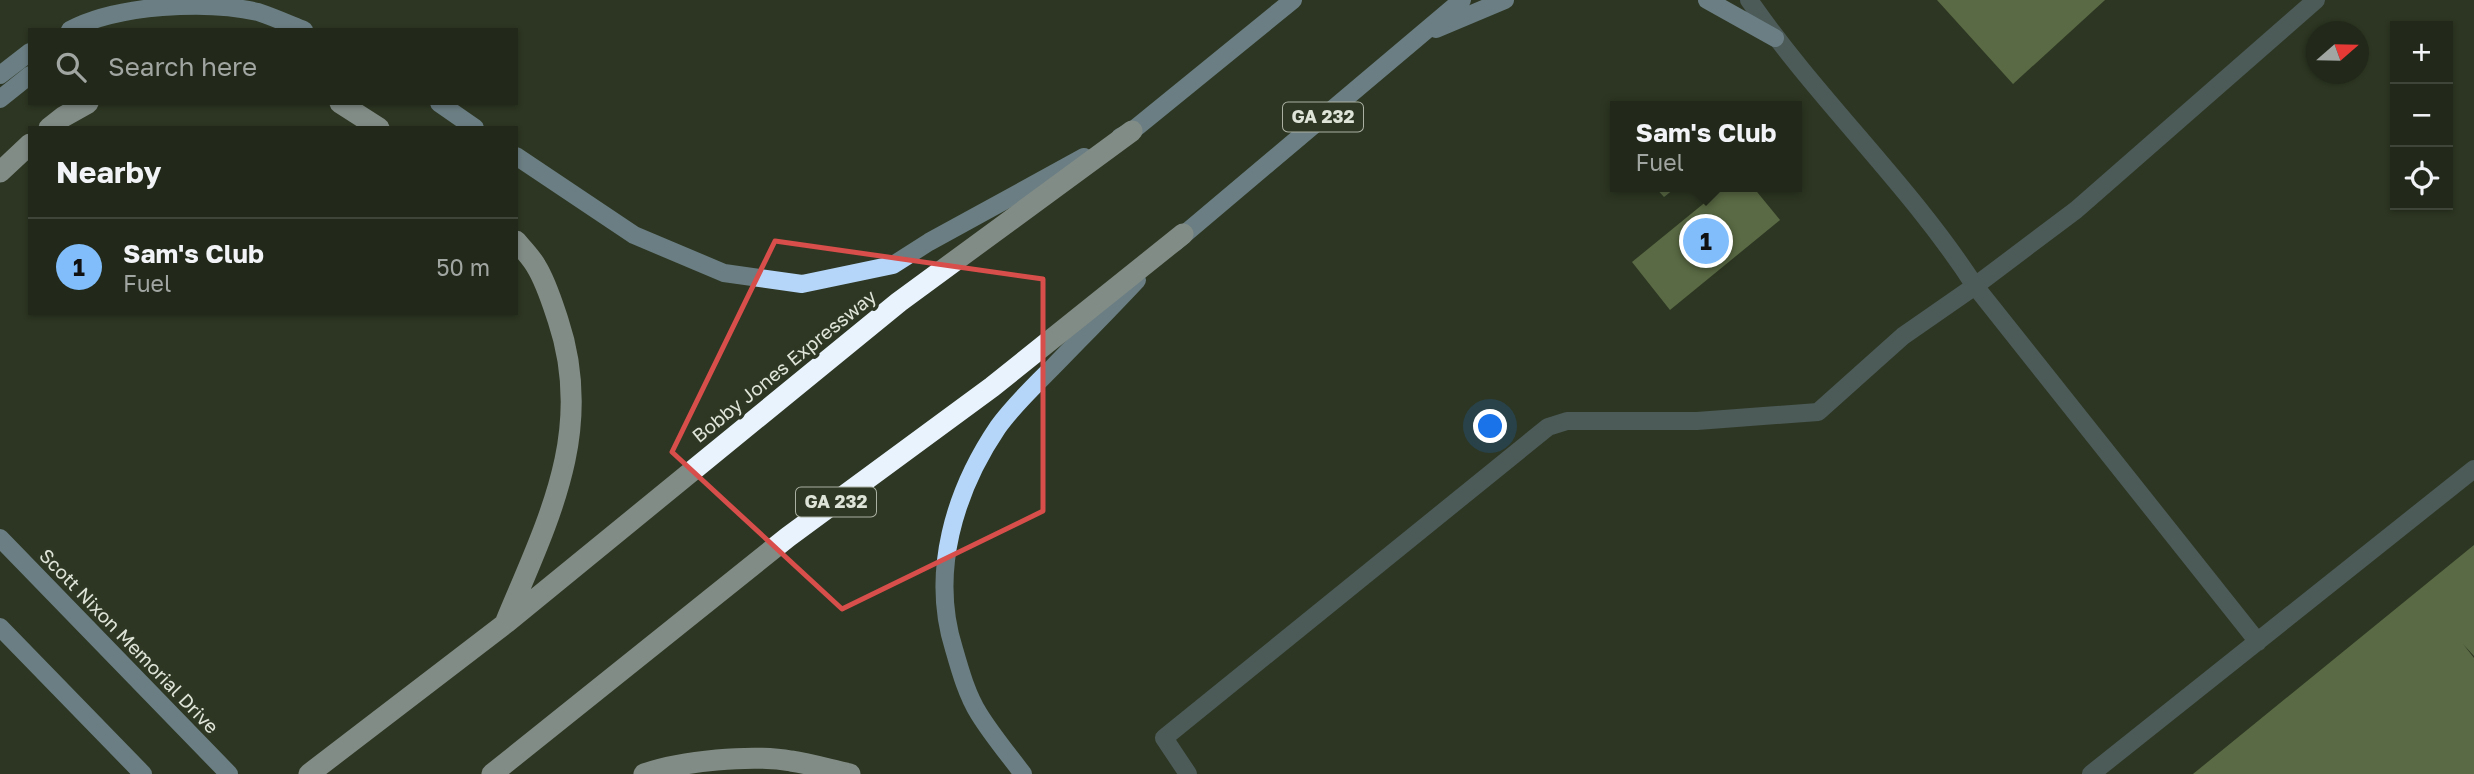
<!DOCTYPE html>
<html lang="en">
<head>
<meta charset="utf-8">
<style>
  body { margin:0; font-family:"Golos Text",sans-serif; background:#2a3123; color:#f1f3f6 }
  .controls { position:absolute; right:21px; top:21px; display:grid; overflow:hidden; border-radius:0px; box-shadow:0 2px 5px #0004 }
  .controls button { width:63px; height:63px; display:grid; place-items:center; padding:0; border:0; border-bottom:2px solid #3f4539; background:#22291a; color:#f1f3f6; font:35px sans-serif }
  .compass { position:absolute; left:2306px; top:21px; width:63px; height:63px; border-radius:50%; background:#22291a; box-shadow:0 2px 5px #0004; rotate:70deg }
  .you { position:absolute; left:1491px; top:427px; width:24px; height:24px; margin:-18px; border:5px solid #fff; border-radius:50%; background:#1a73e8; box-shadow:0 0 0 10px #1a73e833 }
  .badge { display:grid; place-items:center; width:46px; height:46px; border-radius:50%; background:#80bdfa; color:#111; font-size:23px; font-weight:700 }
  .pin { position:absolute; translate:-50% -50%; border:4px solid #fff; box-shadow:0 2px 7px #0006 }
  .popup { position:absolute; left:1610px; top:101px; width:192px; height:91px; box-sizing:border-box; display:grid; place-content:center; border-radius:0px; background:#22291a; filter:drop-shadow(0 2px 5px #0005); font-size:23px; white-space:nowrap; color:#a2a6a2 }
  .popup b { font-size:26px; color:#f1f3f6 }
  .popup::after { content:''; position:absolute; left:50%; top:100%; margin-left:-14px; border:14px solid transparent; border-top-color:#22291a }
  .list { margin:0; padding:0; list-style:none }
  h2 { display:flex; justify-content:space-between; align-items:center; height:91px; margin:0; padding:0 28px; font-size:30px }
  h2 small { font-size:23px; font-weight:400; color:#a2a6a2 }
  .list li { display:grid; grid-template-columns:46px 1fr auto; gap:21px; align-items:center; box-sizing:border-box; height:98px; padding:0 28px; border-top:2px solid #3f4539 }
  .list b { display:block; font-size:26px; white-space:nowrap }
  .list p { margin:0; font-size:23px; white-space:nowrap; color:#a2a6a2 }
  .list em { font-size:23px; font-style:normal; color:#a2a6a2 }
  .icon { flex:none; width:38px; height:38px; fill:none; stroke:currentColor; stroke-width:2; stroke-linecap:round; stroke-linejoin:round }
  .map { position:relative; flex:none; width:2474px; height:774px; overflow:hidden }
  .search { position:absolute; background:#22291a; box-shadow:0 2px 5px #0004; left:28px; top:28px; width:490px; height:77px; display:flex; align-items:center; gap:18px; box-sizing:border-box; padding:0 24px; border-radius:0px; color:#a2a6a2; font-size:26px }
  .panel { position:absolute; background:#22291a; box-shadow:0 2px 5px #0004; left:28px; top:126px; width:490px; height:189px; border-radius:0px }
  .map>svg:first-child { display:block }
  .building { fill:#90a96d }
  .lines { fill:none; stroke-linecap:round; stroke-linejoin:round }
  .minor { stroke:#71859a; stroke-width:18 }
  .major { stroke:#b5d6f9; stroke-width:18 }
  .highway { stroke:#e9f3fe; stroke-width:21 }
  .marked { fill:none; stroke:#d84e4b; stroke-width:5; stroke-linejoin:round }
  .labels { text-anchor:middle; stroke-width:7; stroke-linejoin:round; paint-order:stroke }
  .shield { fill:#2e3723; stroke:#aab0a2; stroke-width:2 }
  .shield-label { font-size:18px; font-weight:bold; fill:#dfe4d8 }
  .street-label { font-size:19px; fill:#dfe4d8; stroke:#2e3723 }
</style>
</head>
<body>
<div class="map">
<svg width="2474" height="774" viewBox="0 0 2474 774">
  <rect width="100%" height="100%" fill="#2e3723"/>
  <path class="building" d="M1937 0H2105L2013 84Z
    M1655 187H1673L1674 189 1664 197Z
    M1724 187H1753L1780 220 1670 310 1632 262Z
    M2474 545V656L2463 644 2474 658V774H2193Z"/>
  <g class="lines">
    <path class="minor" d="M1749 0C1818 100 1909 184 1975 286L2258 642
      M1188 774 1164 738 1548 427 1567 421H1697L1818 412 1903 336 1975 286 2076 210 2316 0
      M2091 774 2474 469"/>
    <path class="major" d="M1707 0 1775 38
      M1436 29 1505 0
      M70 30C117 5 206 0 258 12 273 17 289 24 304 30
      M0 75 30 52
      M0 99 30 75
      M439 103 475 128
      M1120 137 1132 131 1293 0
      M516 156 634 235 724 273 802 284 893 265 929 242 1084 157
      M1174 243 1462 0
      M0 538 229 774
      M0 627 143 774
      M1023 774C1008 754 992 735 979 714 967 695 960 670 954 649 930 573 954 492 998 427 1013 406 1033 387 1052 368 1080 339 1109 310 1137 280"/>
    <path class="highway" d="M340 103 379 128
      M49 128 63 117 88 103
      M0 172 30 144
      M506 621C548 520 595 431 558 320 552 302 546 282 536 266 531 257 523 249 516 241
      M309 774 506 623 899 302 1132 131
      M492 774 788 537 992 387 1183 234
      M644 774C682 761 751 754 791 761 811 764 831 770 850 774"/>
  </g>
  <path d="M0 0H2474V774H0ZM775 241 1043 279V511L842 609 672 452Z" fill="#2e3723" fill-opacity=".55" fill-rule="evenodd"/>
  <path class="marked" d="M775 241 1043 279V511L842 609 672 452Z"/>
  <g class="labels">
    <g class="shield">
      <rect x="1283" y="102.5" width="80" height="29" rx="5"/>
      <rect x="796" y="487.5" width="80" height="29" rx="5"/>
    </g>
    <g class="shield-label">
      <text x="1323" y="123">GA 232</text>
      <text x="836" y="508">GA 232</text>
    </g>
    <g class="street-label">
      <text transform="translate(784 366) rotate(-39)" y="7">Bobby Jones Expressway</text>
      <text transform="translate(129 641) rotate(46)" y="7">Scott Nixon Memorial Drive</text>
    </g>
  </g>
</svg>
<div class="controls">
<button>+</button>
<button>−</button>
<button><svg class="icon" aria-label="locate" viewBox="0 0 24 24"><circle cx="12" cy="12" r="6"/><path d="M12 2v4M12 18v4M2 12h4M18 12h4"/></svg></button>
</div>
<svg class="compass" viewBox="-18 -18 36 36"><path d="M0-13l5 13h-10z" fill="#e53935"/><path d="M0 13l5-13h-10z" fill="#a2a6a2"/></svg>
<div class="you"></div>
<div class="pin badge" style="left:1706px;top:241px">1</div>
<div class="popup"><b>Sam's Club</b>Fuel</div>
<div class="search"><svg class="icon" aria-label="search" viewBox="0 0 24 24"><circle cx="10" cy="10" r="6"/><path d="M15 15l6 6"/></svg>Search here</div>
<section class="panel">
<h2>Nearby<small></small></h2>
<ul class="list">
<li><span class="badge">1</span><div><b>Sam's Club</b><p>Fuel</p></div><em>50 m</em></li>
</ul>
</section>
</div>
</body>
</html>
